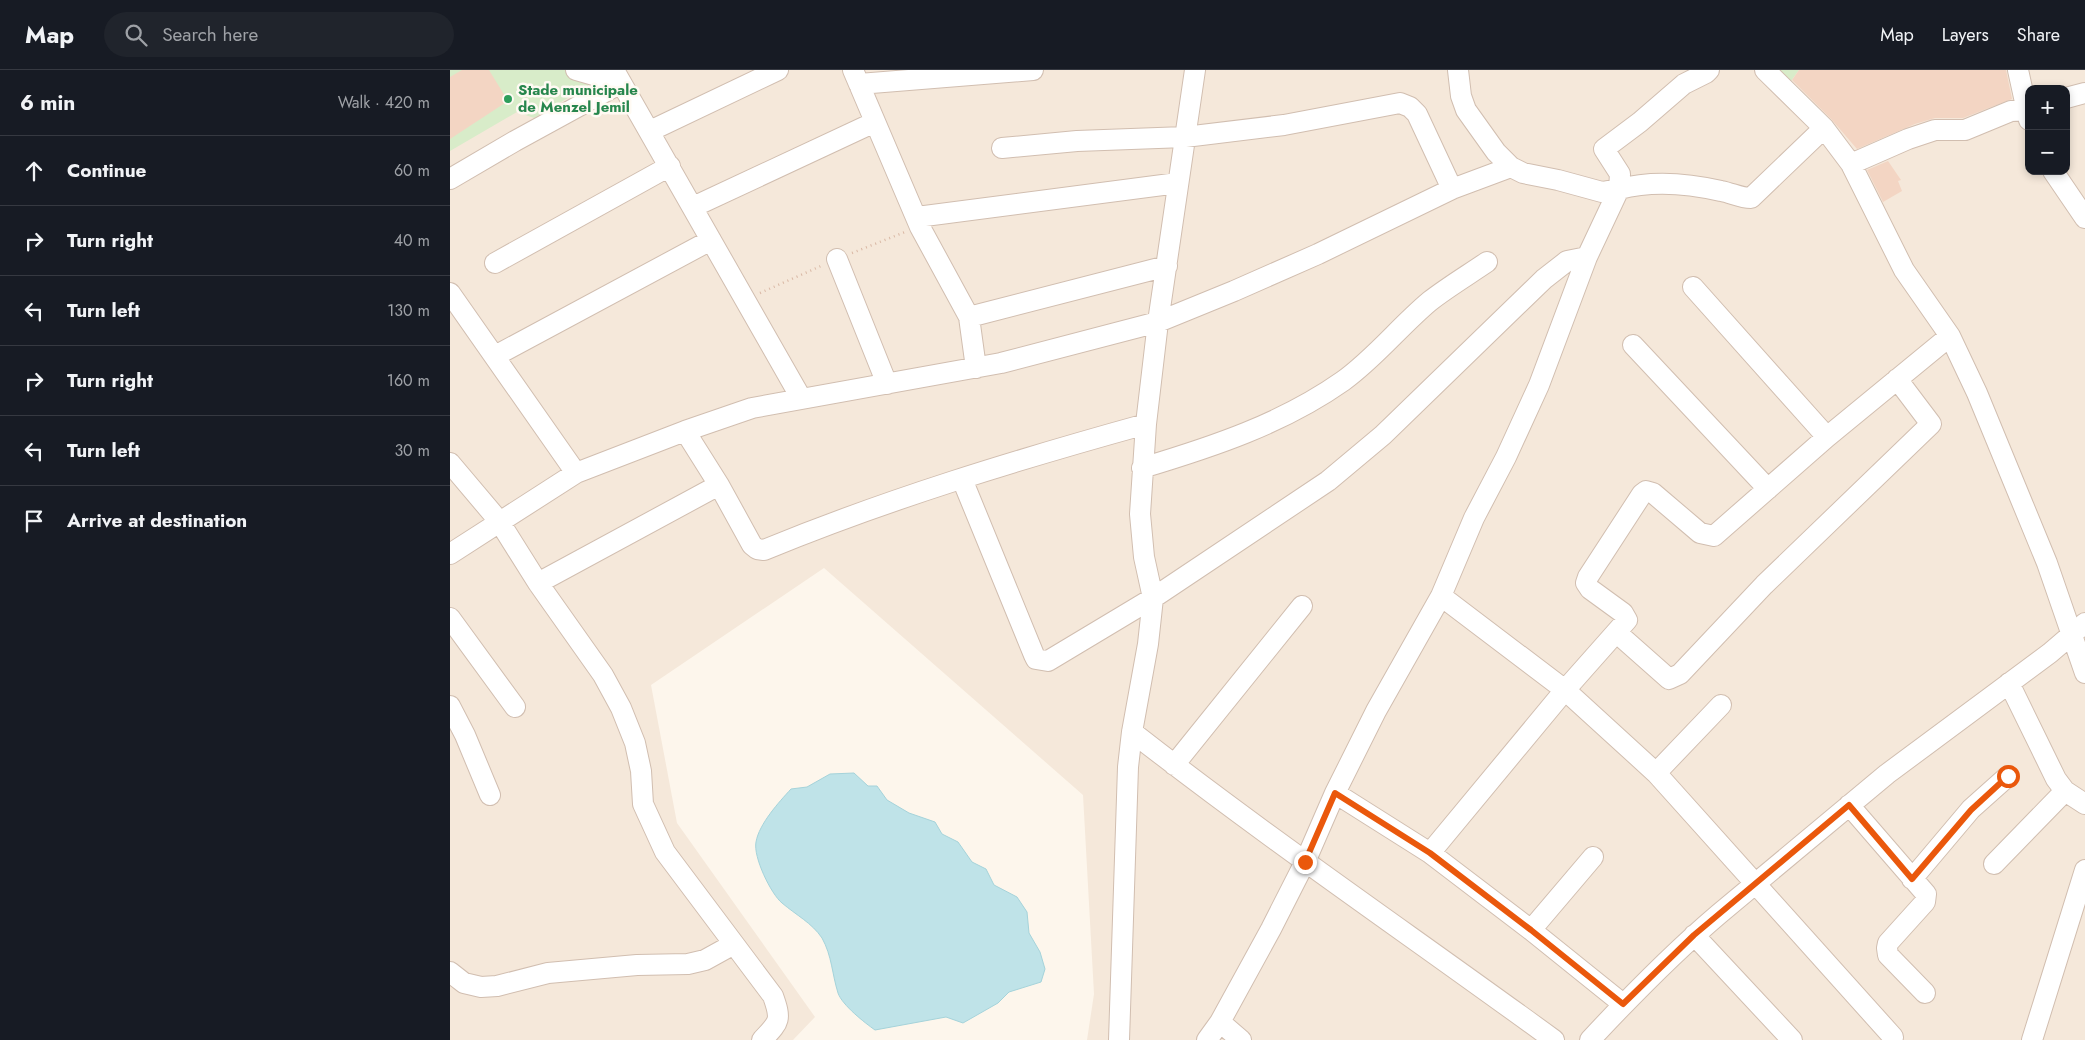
<!DOCTYPE html>
<html lang="en">
<head>
<meta charset="utf-8">
<style>
  body { margin:0; font-family:Jost,sans-serif; background:#20242c; color:#f1f3f6 }
  .controls { position:absolute; right:15px; top:15px; display:grid; overflow:hidden; border-radius:10px; box-shadow:0 2px 8px #0003 }
  .controls button { width:45px; height:45px; display:grid; place-items:center; padding:0; border:0; border-bottom:1px solid #363941; background:#171b24; color:#f1f3f6; font:25px sans-serif }
  .stop { position:absolute; width:15px; height:15px; margin:-11px; border:4px solid #ea580c; border-radius:50%; background:#fff }
  .stop.end { background:#ea580c; border-color:#fff; box-shadow:0 1px 5px #0008 }
  .list { margin:0; padding:0; list-style:none }
  h2 { display:flex; justify-content:space-between; align-items:center; height:65px; margin:0; padding:0 20px; font-size:21px }
  h2 small { font-size:16px; font-weight:400; color:#9ea1a6 }
  .list li { display:grid; grid-template-columns:32px 1fr auto; gap:15px; align-items:center; box-sizing:border-box; height:70px; padding:0 20px; border-top:1px solid #363941 }
  .list b { display:block; font-size:19px; white-space:nowrap }
  .list em { font-size:16px; font-style:normal; color:#9ea1a6 }
  .icon { flex:none; width:28px; height:28px; fill:none; stroke:currentColor; stroke-width:2; stroke-linecap:round; stroke-linejoin:round }
  .map { position:relative; flex:none; width:1635px; height:970px; overflow:hidden }
  header { display:flex; align-items:center; gap:30px; box-sizing:border-box; height:70px; padding:0 25px; background:#171b24; border-bottom:1px solid #363941 }
  header strong { font-size:24px }
  nav { display:flex; gap:28px; margin-inline-start:auto; font-size:18px }
  .search { width:350px; height:45px; background:#20242c; display:flex; align-items:center; gap:12px; box-sizing:border-box; padding:0 18px; border-radius:28px; color:#9ea1a6; font-size:19px }
  main { display:flex }
  aside { flex:1; background:#171b24 }
  .map>svg:first-child { display:block }
  .residential { fill:#f5e8da; fill-rule:evenodd }
  .green { fill:#d8ecc9 }
  .water { fill:#bfe3e8; stroke:#a5d3da }
  .building { fill:#f3d5c3 }
  .lines { fill:none; stroke-linecap:round; stroke-linejoin:round }
  .minor-casing { stroke:#d1beb0; stroke-width:22 }
  .path { stroke:#d9b8a5; stroke-width:2.5; stroke-dasharray:1 4; stroke-linecap:butt }
  .minor { stroke:#fff; stroke-width:20 }
  .route { stroke:#ea580c; stroke-width:6 }
  .leisure-dot { fill:#2e9e5b; stroke:#fffaf3; stroke-width:2 }
  .labels { text-anchor:middle; stroke-width:5; stroke-linejoin:round; paint-order:stroke }
  .leisure-label { font-size:15px; font-weight:bold; fill:#27864d; stroke:#fffaf3; text-anchor:start }
</style>
</head>
<body>
<header>
<strong>Map</strong>
<div class="search"><svg class="icon" aria-label="search" viewBox="0 0 24 24"><circle cx="10" cy="10" r="6"/><path d="M15 15l6 6"/></svg>Search here</div>
<nav><a>Map</a><a>Layers</a><a>Share</a></nav>
</header>
<main>
<aside>
<h2>6 min<small>Walk · 420 m</small></h2>
<ul class="list">
<li><svg class="icon" aria-label="ahead" viewBox="0 0 24 24"><path d="M12 20V5M6 11l6-6 6 6"/></svg><div><b>Continue</b></div><em>60 m</em></li>
<li><svg class="icon" aria-label="right" viewBox="0 0 24 24"><path d="M7 20v-9h11M14 6l5 5-5 5"/></svg><div><b>Turn right</b></div><em>40 m</em></li>
<li><svg class="icon" aria-label="left" viewBox="0 0 24 24"><path d="M17 20v-9H6M10 6l-5 5 5 5"/></svg><div><b>Turn left</b></div><em>130 m</em></li>
<li><svg class="icon" aria-label="right" viewBox="0 0 24 24"><path d="M7 20v-9h11M14 6l5 5-5 5"/></svg><div><b>Turn right</b></div><em>160 m</em></li>
<li><svg class="icon" aria-label="left" viewBox="0 0 24 24"><path d="M17 20v-9H6M10 6l-5 5 5 5"/></svg><div><b>Turn left</b></div><em>30 m</em></li>
<li><svg class="icon" aria-label="arrive" viewBox="0 0 24 24"><path d="M6 21V4h12l-3 4 3 4H6"/></svg><div><b>Arrive at destination</b></div></li>
</ul>
</aside>
<div class="map">
<svg width="1635" height="970" viewBox="0 0 1635 970">
  <rect width="100%" height="100%" fill="#fdf6ec"/>
  <path class="residential" d="M0 0H1635V970H637L644 924 633 725 374 498 201 615 227 753 365 947 343 970H0ZM1579 19H1616V101H1579Z"/>
  <path class="green" d="M0 0H143L138 16 84 48 67 42 0 81Z
    M1329 0H1349L1341 11Z"/>
  <path class="water" d="M404 703 418 716H427L437 730 459 743 485 752 492 764 508 772 522 792 536 799 544 815 567 827 577 842 579 863 590 882 595 899 591 912 559 922 548 933 513 953 496 947 425 960C415 953 392 935 388 923 382 904 382 886 372 868 362 853 346 845 332 833 321 824 303 787 306 772 309 754 329 732 341 719L357 717 380 704Z"/>
  <path class="building" d="M12 0H39L58 31 0 69V7Z
    M1349 0H1556L1562 29 1513 48H1485L1465 54 1407 79 1382 50 1342 10Z
    M1438 91 1451 110 1448 111 1452 121 1433 132 1417 100Z"/>
  <g class="lines">
    <g class="minor-casing">
      <path id="minor" d="M126 0 171 13
        M164 0 351 328
        M403 0 470 157 519 247 526 298
        M1008 0 1011 26 1016 40 1046 82 1061 97 1073 103 1108 110 1152 122 1169 119 1170 104 1154 79 1190 52 1234 14 1256 3 1259 0
        M1315 0 1374 58 1401 94 1454 200 1500 266 1527 323 1597 493 1635 603
        M1568 0 1579 50
        M409 14 583 0
        M1616 28 1635 23
        M200 61 328 0
        M552 78 627 71 735 67 834 55 950 33 960 37 967 44 1002 119
        M1401 94 1458 69 1485 60H1515L1561 41 1579 40
        M1603 101 1635 148
        M0 109 65 71 171 13
        M243 137 425 52
        M467 147 728 113
        M387 189 437 314
        M45 193 220 96
        M1243 217 1377 367
        M0 223 126 403
        M519 247 717 196
        M1183 275 1318 419
        M45 286 261 170
        M235 361 269 415 302 475 307 479 314 480C438 429 566 390 696 354
        M0 393 49 451 88 513 153 605 171 638 185 673 191 701 193 734 215 782 323 926C332 951 329 952 312 970
        M692 398C762 377 832 354 893 311 925 288 950 256 980 231 998 217 1018 205 1037 192
        M512 409 584 585 586 589 598 591 703 528 878 411 933 365 1094 209 1117 191 1137 187
        M0 484 126 403 235 361 302 338 551 293 708 252 784 221 868 184 1002 119 1061 97
        M88 513 269 415
        M991 526 1115 620 1206 703 1443 967
        M0 548 65 637
        M1167 563 1219 609 1230 604 1314 515 1481 354 1447 309
        M1559 613 1606 709 1615 721 1635 734
        M0 636 15 665 40 725
        M682 662C819 769 963 867 1104 970
        M724 695 852 536
        M1206 703 1271 635
        M885 723 980 783 1081 860 1173 934
        M1399 735 1476 824 1475 832 1438 873 1437 878 1438 885 1475 923
        M980 783 1115 620 1177 550 1173 543 1140 519 1136 513 1138 507 1192 424 1196 421 1203 423 1250 463 1264 466 1377 367 1500 266
        M1544 794 1615 721
        M1462 809 1521 739 1558 706
        M1081 860 1143 787
        M1244 865 1342 970
        M0 902 14 913 31 917 47 916 98 903 187 895 238 894 255 890 284 874
        M770 952 791 970
        M669 970 678 697 682 662 698 574 703 528 694 487 690 444 696 354 708 252 745 0
        M757 970 770 952 821 859 855 792 885 723 926 641 991 526 1024 448 1056 387 1089 315 1137 187 1169 119C1203 110 1237 113 1271 121 1282 123 1290 128 1301 128L1374 58
        M1140 970C1181 926 1223 883 1269 844L1437 704 1600 583 1635 553
        M1582 970 1635 800"/>
    </g>
    <path class="path" d="M402 183 455 162
      M310 223 371 196"/>
    <use href="#minor" class="minor"/>
  </g>
  <g class="lines">
    <path class="route" d="M855 792 885 723 980 783 1081 860 1173 934 1244 865 1399 735 1462 809 1521 740 1558 706"/>
  </g>
  <circle class="leisure-dot" cx="58" cy="29" r="5"/>
  <g class="labels">
    <g class="leisure-label">
      <text x="68" y="25">Stade municipale<tspan x="68" dy="17">de Menzel Jemil</tspan></text>
    </g>
  </g>
</svg>
<div class="controls">
<button>+</button>
<button>−</button>
</div>
<div class="stop" style="left:1558px;top:706px"></div>
<div class="stop end" style="left:855px;top:792px"></div>
</div>
</main>
</body>
</html>
